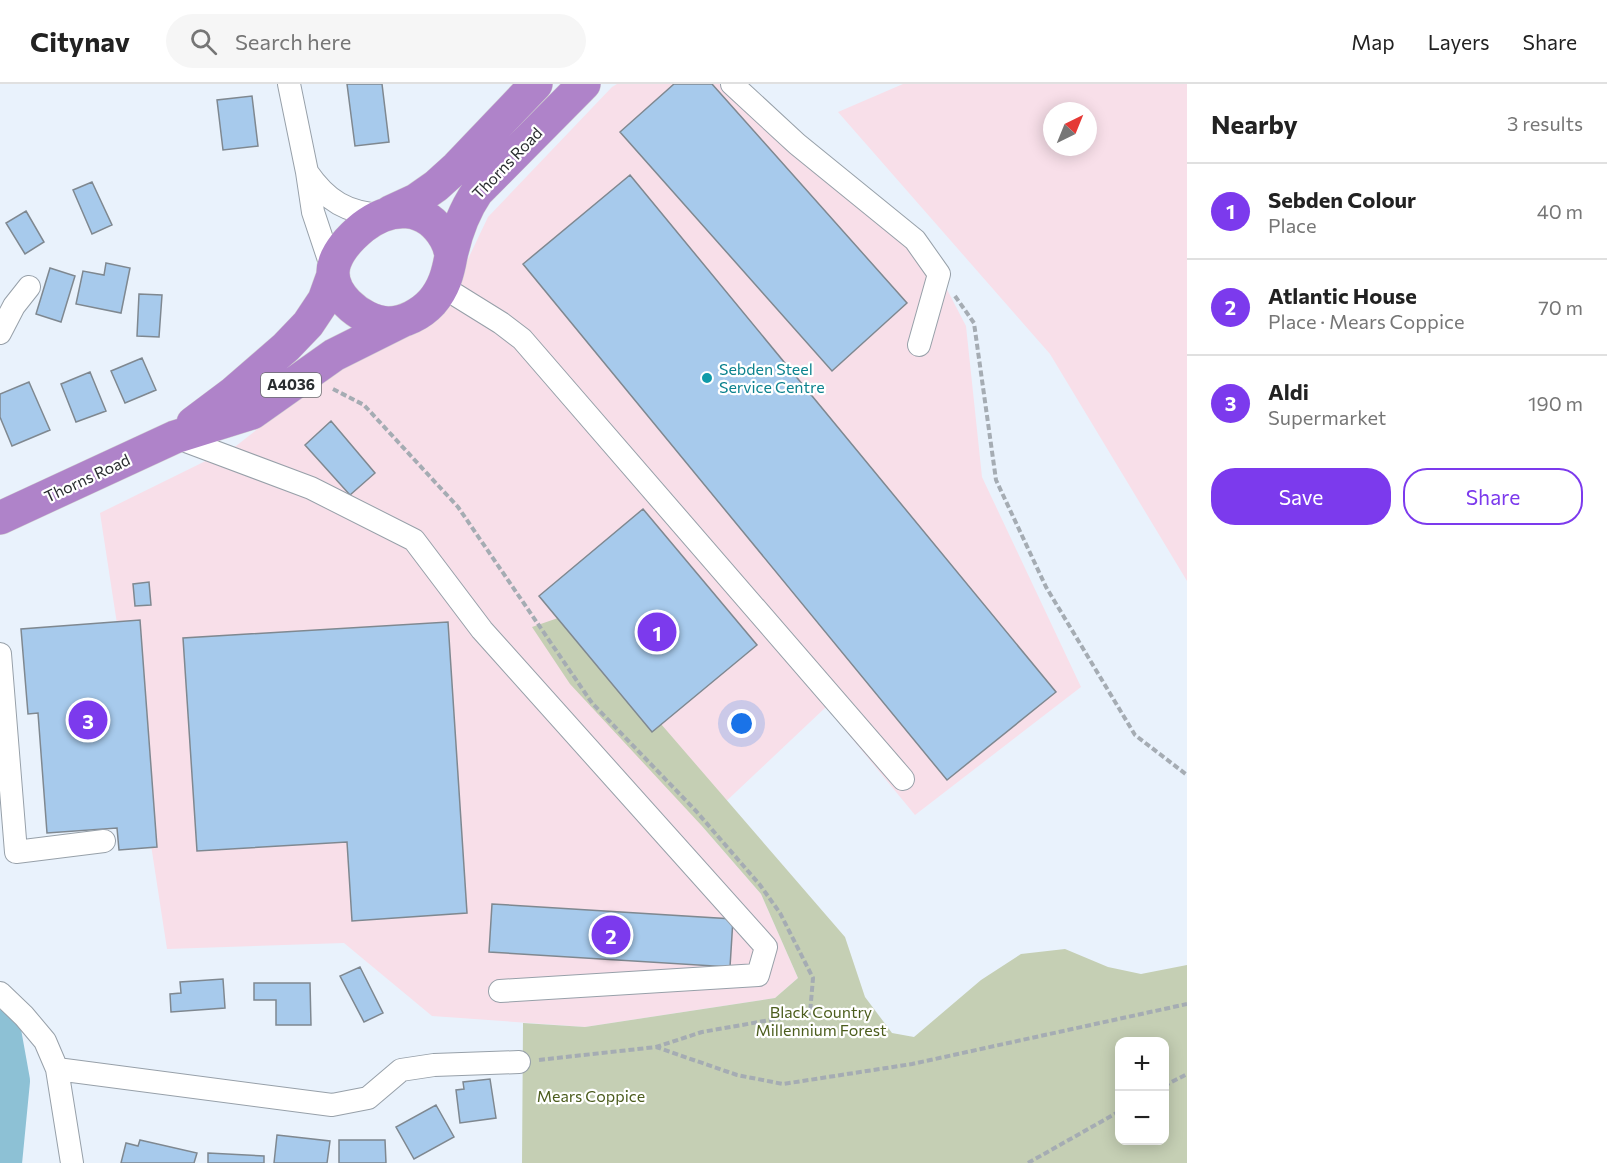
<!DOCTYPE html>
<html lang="en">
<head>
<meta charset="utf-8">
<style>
  body { margin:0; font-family:Commissioner,sans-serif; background:#f6f6f6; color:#222 }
  .controls { position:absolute; right:18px; bottom:18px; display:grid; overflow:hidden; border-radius:12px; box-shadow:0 3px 15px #0003 }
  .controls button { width:54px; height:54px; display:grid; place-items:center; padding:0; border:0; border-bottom:2px solid #e0e0e0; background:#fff; color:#222; font:30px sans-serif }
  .compass { position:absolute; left:1043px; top:18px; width:54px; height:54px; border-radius:50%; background:#fff; box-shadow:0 3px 15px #0003; rotate:43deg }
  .you { position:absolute; left:742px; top:640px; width:21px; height:21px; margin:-15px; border:4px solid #fff; border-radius:50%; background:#1a73e8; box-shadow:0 0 0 9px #1a73e833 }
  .badge { display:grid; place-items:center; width:39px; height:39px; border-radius:50%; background:#7c3aed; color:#fff; font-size:20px; font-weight:700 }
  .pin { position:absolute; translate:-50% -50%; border:3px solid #fff; box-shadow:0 2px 6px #0006 }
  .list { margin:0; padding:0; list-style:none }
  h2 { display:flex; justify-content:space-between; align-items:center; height:78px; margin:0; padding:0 24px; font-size:26px }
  h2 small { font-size:20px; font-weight:400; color:#767676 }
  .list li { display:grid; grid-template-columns:39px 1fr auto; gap:18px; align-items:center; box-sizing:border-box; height:96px; padding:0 24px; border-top:2px solid #e0e0e0 }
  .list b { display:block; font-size:22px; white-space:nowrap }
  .list p { margin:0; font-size:20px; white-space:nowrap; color:#767676 }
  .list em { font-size:20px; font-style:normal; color:#767676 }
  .actions { display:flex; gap:12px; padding:18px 24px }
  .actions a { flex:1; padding:14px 0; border:2px solid #7c3aed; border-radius:24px; text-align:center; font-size:21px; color:#7c3aed }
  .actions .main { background:#7c3aed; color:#fff }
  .icon { flex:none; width:33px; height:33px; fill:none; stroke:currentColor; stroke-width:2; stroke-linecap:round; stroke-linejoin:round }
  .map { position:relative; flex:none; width:1187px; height:1079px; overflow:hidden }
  header { display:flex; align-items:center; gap:36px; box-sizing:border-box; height:84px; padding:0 30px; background:#fff; border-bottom:2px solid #e0e0e0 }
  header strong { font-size:28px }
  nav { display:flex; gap:33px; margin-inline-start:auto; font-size:21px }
  .search { width:420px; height:54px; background:#f6f6f6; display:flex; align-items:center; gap:15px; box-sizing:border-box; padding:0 21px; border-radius:33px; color:#767676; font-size:22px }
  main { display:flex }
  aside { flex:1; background:#fff }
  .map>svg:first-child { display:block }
  .industrial { fill:#f8dfe9; fill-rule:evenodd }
  .green { fill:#c5cfb4; fill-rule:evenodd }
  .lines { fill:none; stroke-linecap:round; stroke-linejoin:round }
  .river { stroke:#8dc1d5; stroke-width:42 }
  .building { fill:#a7caec; stroke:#7f8890; stroke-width:1.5 }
  .minor-casing { stroke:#97a0a9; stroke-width:24 }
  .highway-casing { stroke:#d0d1d1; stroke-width:34 }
  .path { stroke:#a5acb3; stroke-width:4; stroke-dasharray:6 3; stroke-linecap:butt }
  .minor { stroke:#fff; stroke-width:22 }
  .highway { stroke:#af83c9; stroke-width:33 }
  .culture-dot { fill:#0f9aa8; stroke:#fff; stroke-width:2 }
  .labels { text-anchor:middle; stroke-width:4.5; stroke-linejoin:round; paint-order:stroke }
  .shield { fill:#fff; stroke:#696c6e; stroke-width:1.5 }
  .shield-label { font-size:15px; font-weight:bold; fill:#292d30 }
  .street-label { font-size:16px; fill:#292d30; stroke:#fff }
  .culture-label { font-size:16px; fill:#0d838f; stroke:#fff; text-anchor:start }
  .park-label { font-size:16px; fill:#4c5d1d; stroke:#fff }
</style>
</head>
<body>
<header>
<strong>Citynav</strong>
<div class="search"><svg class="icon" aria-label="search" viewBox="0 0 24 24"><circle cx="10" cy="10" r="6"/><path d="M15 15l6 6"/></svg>Search here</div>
<nav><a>Map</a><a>Layers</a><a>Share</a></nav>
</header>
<main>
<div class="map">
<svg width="1187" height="1079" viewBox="0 0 1187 1079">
  <rect width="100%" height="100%" fill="#e9f2fc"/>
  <path class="industrial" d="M617 0H740L939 190 966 242 982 393 1081 603 915 731 826 623 701 741 761 810 798 894 775 914 585 943 432 932 344 859 167 865 100 429 236 362 361 263 449 215 488 133 612 3Z
    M903 0H1187V497L1050 270 838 28ZM1052 27H1088V63H1052Z"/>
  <path class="green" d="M558 534 652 647 661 640 845 853 865 913 892 949 914 953 981 896 1021 870 1065 865 1108 883 1141 890 1187 881V1079H522L523 939 585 943 775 914 798 894 761 810 701 741 570 600 532 543ZM1120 958H1164V1056H1120Z"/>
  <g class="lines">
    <path class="river" d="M0 947 9 997 1 1079"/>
  </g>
  <path class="building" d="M347 0H382L389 58 355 62Z
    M674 0H712L907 219 832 287 620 48Z
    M252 12 258 62 223 66 217 16Z
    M630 91 1056 608 947 696 523 180Z
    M92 98 112 141 92 150 73 106Z
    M26 127 44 158 25 170 6 139Z
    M106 179 130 184 121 229 76 220 83 187 104 191Z
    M50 184 75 192 61 238 36 230Z
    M139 210 162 211 159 253 137 252Z
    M142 274 156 306 125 319 111 287Z
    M90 288 106 327 76 338 61 300Z
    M29 298 50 346 12 362 0 333V310Z
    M331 337 375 389 350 411 305 361Z
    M643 425 757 561 652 648 539 512Z
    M149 498 151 521 135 522 133 500Z
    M140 536 157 763 119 766 117 744 47 749 38 629 28 630 21 545Z
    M448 538 467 829 352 837 347 758 197 767 183 554Z
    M492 820 733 835 730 883 489 868Z
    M360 883 383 929 364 938 340 892Z
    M223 895 225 924 171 928 170 910 181 909 180 898Z
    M254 899H310L311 941H276V916H254Z
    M490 995 496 1034 460 1039 456 1006 464 1005 463 998Z
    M436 1021 454 1053 414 1075 396 1043Z
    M277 1051 330 1057 327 1079H274Z
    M140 1056 197 1069 194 1079H121L126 1059 138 1062Z
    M339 1056H385L386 1079H339Z
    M208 1069 264 1072V1079H208Z"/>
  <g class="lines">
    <g class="minor-casing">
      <path id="minor" d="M289 0 307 88 313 128 333 188
        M732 0 797 60 915 156 939 190 919 261
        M307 88C327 117 347 129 382 131
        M443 203 501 239 522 255 903 695
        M0 249 14 222 29 203
        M175 353 311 404 414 456 482 546 766 863 758 891 500 907
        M0 570 16 768 104 757
        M0 909 24 932 45 957 57 985 72 1079
        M57 985 332 1021 368 1014 401 986 434 981 519 978"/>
    </g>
    <g class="highway-casing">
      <path id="highway" d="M390 128 416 116 436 102 457 83 536 0
        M451 171C450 166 448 159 445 154 426 121 391 121 363 143 352 152 340 164 335 178 324 207 361 238 388 239 404 239 421 230 432 218 444 204 448 189 451 172 456 149 464 127 477 108L584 0
        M193 339 233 309 286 263 308 240 324 216 333 191
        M0 434 175 353 252 329 334 271 402 237"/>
    </g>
    <path class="path" d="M955 212 974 239 996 396 1046 503 1135 651 1187 691
      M333 305 364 321 458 423 592 619 696 727 760 801 780 829 813 894 810 929 702 948 656 963
      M539 976 656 963 737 991 783 1000 912 980 1187 920
      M1164 1002 1187 990
      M1028 1079 1120 1027"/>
    <use href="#minor" class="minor"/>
    <use href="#highway" class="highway"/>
  </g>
  <circle class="culture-dot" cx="707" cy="294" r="6"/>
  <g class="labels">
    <rect class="shield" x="261" y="289" width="60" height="24" rx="4.5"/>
    <g class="shield-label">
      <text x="291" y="306">A4036</text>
    </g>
    <g class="street-label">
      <text transform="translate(507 79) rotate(-46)" y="6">Thorns Road</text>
      <text transform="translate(87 394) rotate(-25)" y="6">Thorns Road</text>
    </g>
    <g class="culture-label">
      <text x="719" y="291">Sebden Steel<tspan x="719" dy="18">Service Centre</tspan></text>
    </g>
    <g class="park-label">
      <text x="821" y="934">Black Country<tspan x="821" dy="18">Millennium Forest</tspan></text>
      <text x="591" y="1018">Mears Coppice</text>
    </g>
  </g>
</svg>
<div class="controls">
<button>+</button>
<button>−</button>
</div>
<svg class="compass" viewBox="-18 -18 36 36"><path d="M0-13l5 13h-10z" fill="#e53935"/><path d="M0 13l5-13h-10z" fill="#767676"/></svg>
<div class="you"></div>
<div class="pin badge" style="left:657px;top:548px">1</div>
<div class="pin badge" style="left:611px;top:851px">2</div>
<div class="pin badge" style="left:88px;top:636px">3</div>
</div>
<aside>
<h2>Nearby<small>3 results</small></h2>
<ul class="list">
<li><span class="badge">1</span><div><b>Sebden Colour</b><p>Place</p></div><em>40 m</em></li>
<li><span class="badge">2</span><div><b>Atlantic House</b><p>Place · Mears Coppice</p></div><em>70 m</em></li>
<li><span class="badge">3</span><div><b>Aldi</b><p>Supermarket</p></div><em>190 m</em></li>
</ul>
<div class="actions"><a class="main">Save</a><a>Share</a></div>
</aside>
</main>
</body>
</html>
